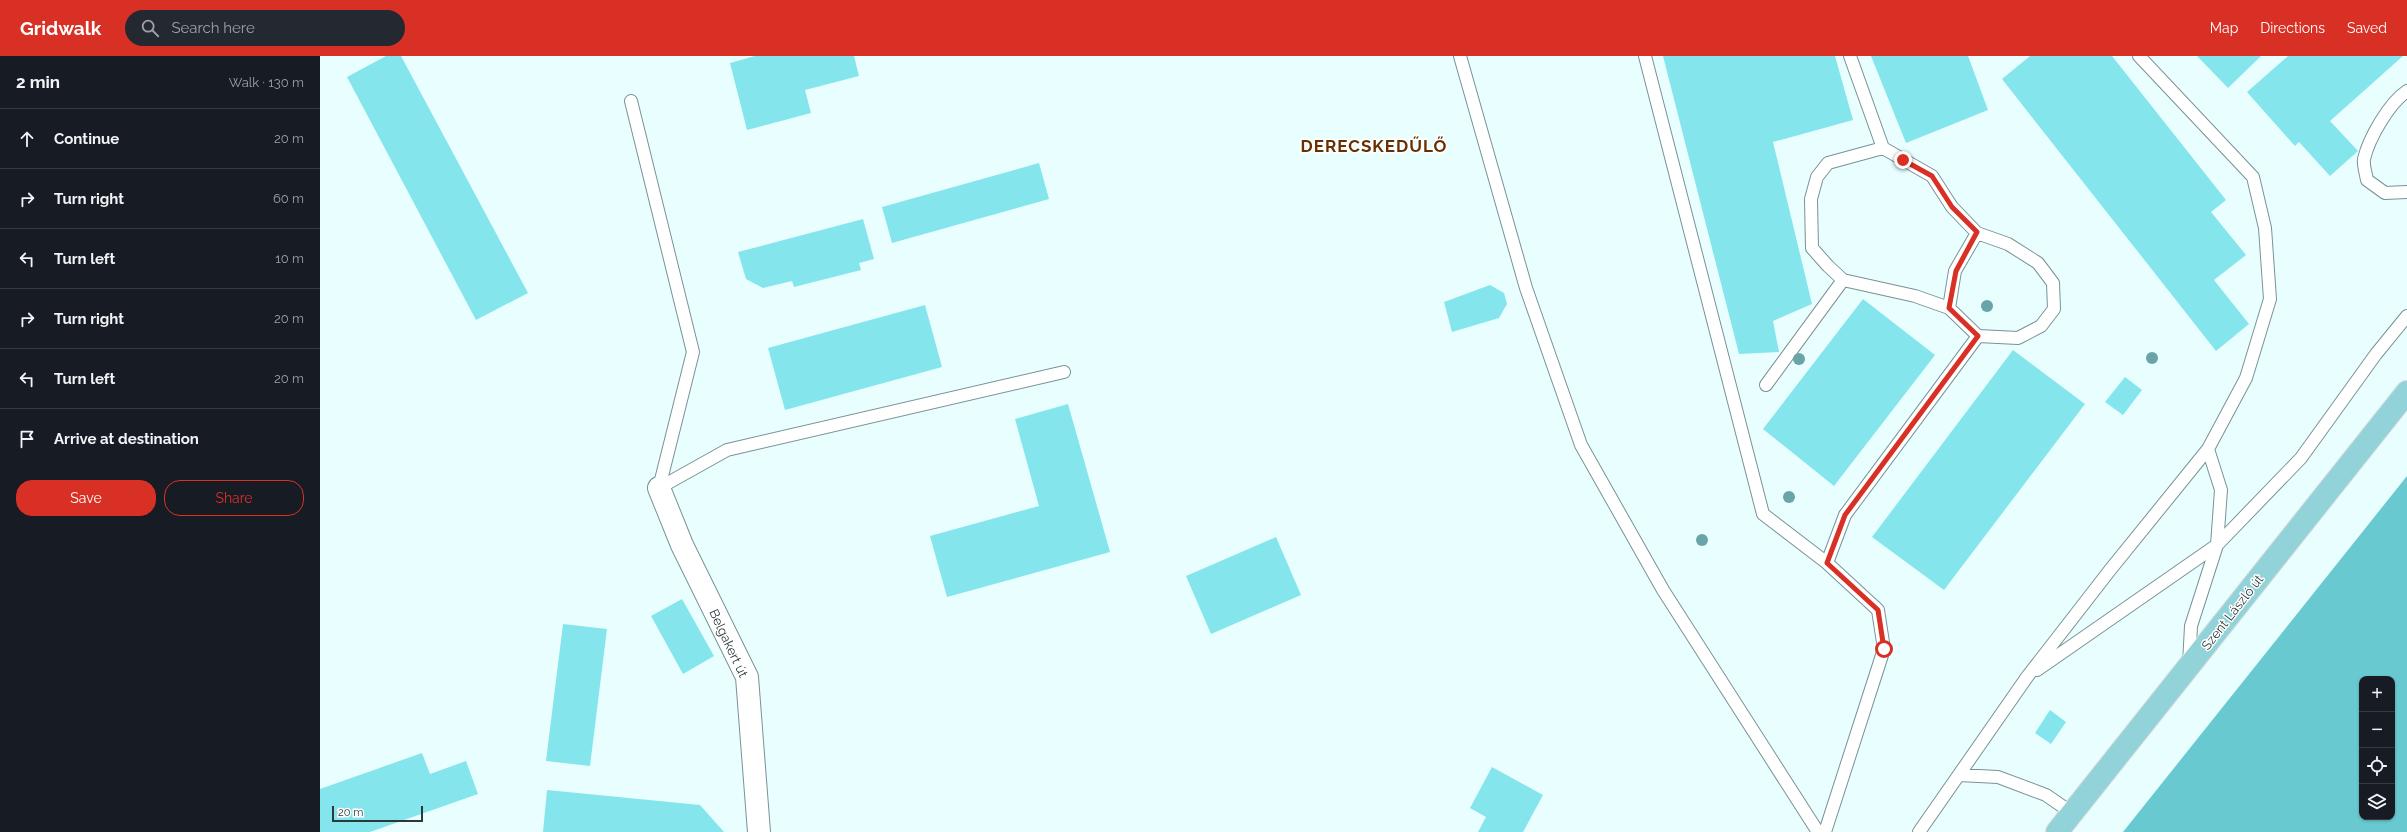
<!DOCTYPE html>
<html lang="en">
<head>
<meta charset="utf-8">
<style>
  body { margin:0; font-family:Raleway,sans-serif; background:#242831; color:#f1f3f6 }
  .controls { position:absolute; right:12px; bottom:12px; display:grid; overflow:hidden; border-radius:8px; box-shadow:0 1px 3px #0004 }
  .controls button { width:36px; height:36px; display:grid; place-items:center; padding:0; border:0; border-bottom:1px solid #363941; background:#171b24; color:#f1f3f6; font:20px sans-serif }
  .scale { position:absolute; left:12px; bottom:10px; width:91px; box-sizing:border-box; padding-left:4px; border:2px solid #2d3838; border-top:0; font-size:11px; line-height:14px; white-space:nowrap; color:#2d3838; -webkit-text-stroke:3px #fff; paint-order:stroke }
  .stop { position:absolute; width:12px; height:12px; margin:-9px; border:3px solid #d93025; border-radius:50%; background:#fff }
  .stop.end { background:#d93025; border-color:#fff; box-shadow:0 1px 4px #0008 }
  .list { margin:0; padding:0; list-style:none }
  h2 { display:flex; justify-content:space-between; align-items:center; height:52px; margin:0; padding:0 16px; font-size:17px }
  h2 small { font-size:13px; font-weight:400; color:#9ea1a6 }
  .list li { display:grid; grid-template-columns:26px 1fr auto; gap:12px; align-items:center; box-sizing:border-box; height:60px; padding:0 16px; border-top:1px solid #363941 }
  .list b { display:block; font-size:15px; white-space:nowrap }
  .list em { font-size:13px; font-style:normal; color:#9ea1a6 }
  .actions { display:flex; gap:8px; padding:12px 16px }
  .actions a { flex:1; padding:9px 0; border:1px solid #d93025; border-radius:16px; text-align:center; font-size:14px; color:#d93025 }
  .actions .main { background:#d93025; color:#fff }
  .icon { flex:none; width:22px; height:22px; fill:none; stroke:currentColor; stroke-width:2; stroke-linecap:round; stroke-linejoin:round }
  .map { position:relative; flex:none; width:2087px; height:776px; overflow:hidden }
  header { display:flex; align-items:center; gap:24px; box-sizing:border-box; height:56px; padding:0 20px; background:#d93025; color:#fff }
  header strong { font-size:19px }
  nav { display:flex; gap:22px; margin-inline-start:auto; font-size:14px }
  .search { width:280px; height:36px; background:#242831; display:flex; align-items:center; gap:10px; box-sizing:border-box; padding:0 14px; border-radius:22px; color:#9ea1a6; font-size:15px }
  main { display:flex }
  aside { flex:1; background:#171b24 }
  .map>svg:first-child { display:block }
  .forest { fill:#68c9d0; fill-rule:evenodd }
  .building { fill:#85e5ec }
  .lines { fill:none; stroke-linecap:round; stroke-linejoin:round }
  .service-casing { stroke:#7a9294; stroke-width:14 }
  .minor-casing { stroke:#7a9294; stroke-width:24 }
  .primary-casing { stroke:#d9dbdb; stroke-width:24 }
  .service { stroke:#fff; stroke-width:12 }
  .minor { stroke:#fff; stroke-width:22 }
  .primary { stroke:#91d3d8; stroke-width:22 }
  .tree { fill:#68a4a8 }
  .route { stroke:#d93025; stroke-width:5 }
  .labels { text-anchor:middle; stroke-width:3; stroke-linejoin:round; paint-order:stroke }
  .street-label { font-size:13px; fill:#2d3838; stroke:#fff }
  .district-label { font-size:17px; font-weight:bold; letter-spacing:1px; fill:#6a2f00; stroke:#fff }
</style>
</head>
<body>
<header>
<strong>Gridwalk</strong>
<div class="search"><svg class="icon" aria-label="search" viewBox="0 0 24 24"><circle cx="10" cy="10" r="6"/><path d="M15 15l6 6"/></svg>Search here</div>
<nav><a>Map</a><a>Directions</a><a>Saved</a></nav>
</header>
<main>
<aside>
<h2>2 min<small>Walk · 130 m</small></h2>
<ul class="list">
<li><svg class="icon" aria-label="ahead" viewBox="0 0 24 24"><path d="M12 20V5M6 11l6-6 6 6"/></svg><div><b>Continue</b></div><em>20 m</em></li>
<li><svg class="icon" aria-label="right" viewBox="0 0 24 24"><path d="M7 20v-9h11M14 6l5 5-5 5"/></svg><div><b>Turn right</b></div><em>60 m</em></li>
<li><svg class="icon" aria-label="left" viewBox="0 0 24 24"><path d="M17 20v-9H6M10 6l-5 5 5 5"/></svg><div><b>Turn left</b></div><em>10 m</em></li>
<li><svg class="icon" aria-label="right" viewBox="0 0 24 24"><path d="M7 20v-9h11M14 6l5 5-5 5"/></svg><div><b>Turn right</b></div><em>20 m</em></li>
<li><svg class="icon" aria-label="left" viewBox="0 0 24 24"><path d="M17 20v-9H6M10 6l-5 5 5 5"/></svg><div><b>Turn left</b></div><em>20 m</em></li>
<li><svg class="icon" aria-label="arrive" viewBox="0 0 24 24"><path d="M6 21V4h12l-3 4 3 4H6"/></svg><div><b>Arrive at destination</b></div></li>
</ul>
<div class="actions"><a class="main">Save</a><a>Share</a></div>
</aside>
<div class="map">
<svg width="2087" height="776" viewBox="0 0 2087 776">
  <rect width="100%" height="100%" fill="#e8feff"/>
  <path class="forest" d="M2087 420V776H1803ZM2042 623H2072V761H2042Z"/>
  <path class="building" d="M66 0H81L208 237 156 264 27 21Z
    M435 0H534L539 20 485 34 491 57 427 74 410 7Z
    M1343 0H1515L1533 64 1453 86 1492 248 1453 265 1459 296 1419 298Z
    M1551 0H1648L1668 54 1586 87Z
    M1710 0H1792L1906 144 1891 156 1926 199 1894 224 1929 268 1896 295 1682 23Z
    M1877 0H1941L1908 32Z
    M1968 0H2083L2010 65 2038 95 2010 120 1979 86 1975 90 1927 36Z
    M719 107 729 143 572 187 562 151Z
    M543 163 554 203 539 207 541 214 474 231 472 225 443 232 426 223 418 196Z
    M1170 229 1184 237 1187 248 1179 262 1132 276 1124 246Z
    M1543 243 1615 299 1514 430 1443 373Z
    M605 249 622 311 465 354 448 292Z
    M1693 294 1765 348 1624 534 1552 481Z
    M1805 321 1822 334 1803 359 1785 346Z
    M748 348 790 496 627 541 610 480 719 450 695 363Z
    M956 481 981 539 891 578 866 520Z
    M362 543 394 600 363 618 331 560Z
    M243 568 287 573 270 710 226 705Z
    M1730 654 1746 666 1731 688 1715 677Z
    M102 697 110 718 146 705 158 738 50 776H0V733Z
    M1172 711 1223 739 1203 776H1158L1166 761 1150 752Z
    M227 734 380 749 404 776H223Z"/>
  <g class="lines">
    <g class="service-casing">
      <path id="service" d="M1140 0 1206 232 1261 389 1343 534 1498 776
        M1325 0 1443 458 1507 507
        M1530 0 1563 92 1612 120 1632 151 1657 177 1688 188 1718 207 1733 227 1734 253 1721 270 1698 282 1658 280 1629 252 1595 240 1523 224 1508 210 1492 192 1491 143 1497 121 1508 107 1563 92
        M2087 35C2069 47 2049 82 2044 103 2043 109 2046 118 2047 124L2065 137 2087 136
        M311 45 373 296 339 432
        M1629 252 1635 215 1657 177
        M1446 329 1523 224
        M339 432 407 394 744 316
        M1869 608 1871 570 1897 489 1901 434 1888 393
        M1717 614 1897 489 1981 402 2056 298 2087 260
        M1639 719 1678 721 1726 739 1752 757
        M1505 776 1564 593 1558 554 1507 507 1525 459 1658 280
        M1599 776 1707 621 1790 514 1888 393 1926 322 1950 243 1945 172 1933 121 1819 0"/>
    </g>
    <g class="minor-casing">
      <path id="minor" d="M339 432 362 489 427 621 439 776"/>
    </g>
    <g class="primary-casing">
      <path id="primary" d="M1737 776 2087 336"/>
    </g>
    <use href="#service" class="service"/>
    <use href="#minor" class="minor"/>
    <use href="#primary" class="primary"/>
  </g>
  <g class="tree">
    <circle cx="1667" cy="250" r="6"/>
    <circle cx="1832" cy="302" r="6"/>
    <circle cx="1479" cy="303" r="6"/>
    <circle cx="1469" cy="441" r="6"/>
    <circle cx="1382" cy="484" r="6"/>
  </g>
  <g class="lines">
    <path class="route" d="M1564 593 1558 554 1507 507 1525 459 1658 280 1629 252 1636 215 1657 176 1632 151 1612 120 1583 104"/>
  </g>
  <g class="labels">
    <g class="street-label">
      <text transform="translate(1912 556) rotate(-52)" y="5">Szent László út</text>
      <text transform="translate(409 587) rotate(65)" y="5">Belgakert út</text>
    </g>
    <g class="district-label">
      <text x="1054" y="96">DERECSKEDŰLŐ</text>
    </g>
  </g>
</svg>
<div class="controls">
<button>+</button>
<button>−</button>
<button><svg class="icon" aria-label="locate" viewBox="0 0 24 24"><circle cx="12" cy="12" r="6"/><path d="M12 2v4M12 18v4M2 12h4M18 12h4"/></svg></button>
<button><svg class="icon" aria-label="layers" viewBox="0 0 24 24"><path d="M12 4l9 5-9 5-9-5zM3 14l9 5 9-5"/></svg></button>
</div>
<div class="scale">20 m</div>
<div class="stop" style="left:1564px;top:593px"></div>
<div class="stop end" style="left:1583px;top:104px"></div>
</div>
</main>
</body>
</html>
